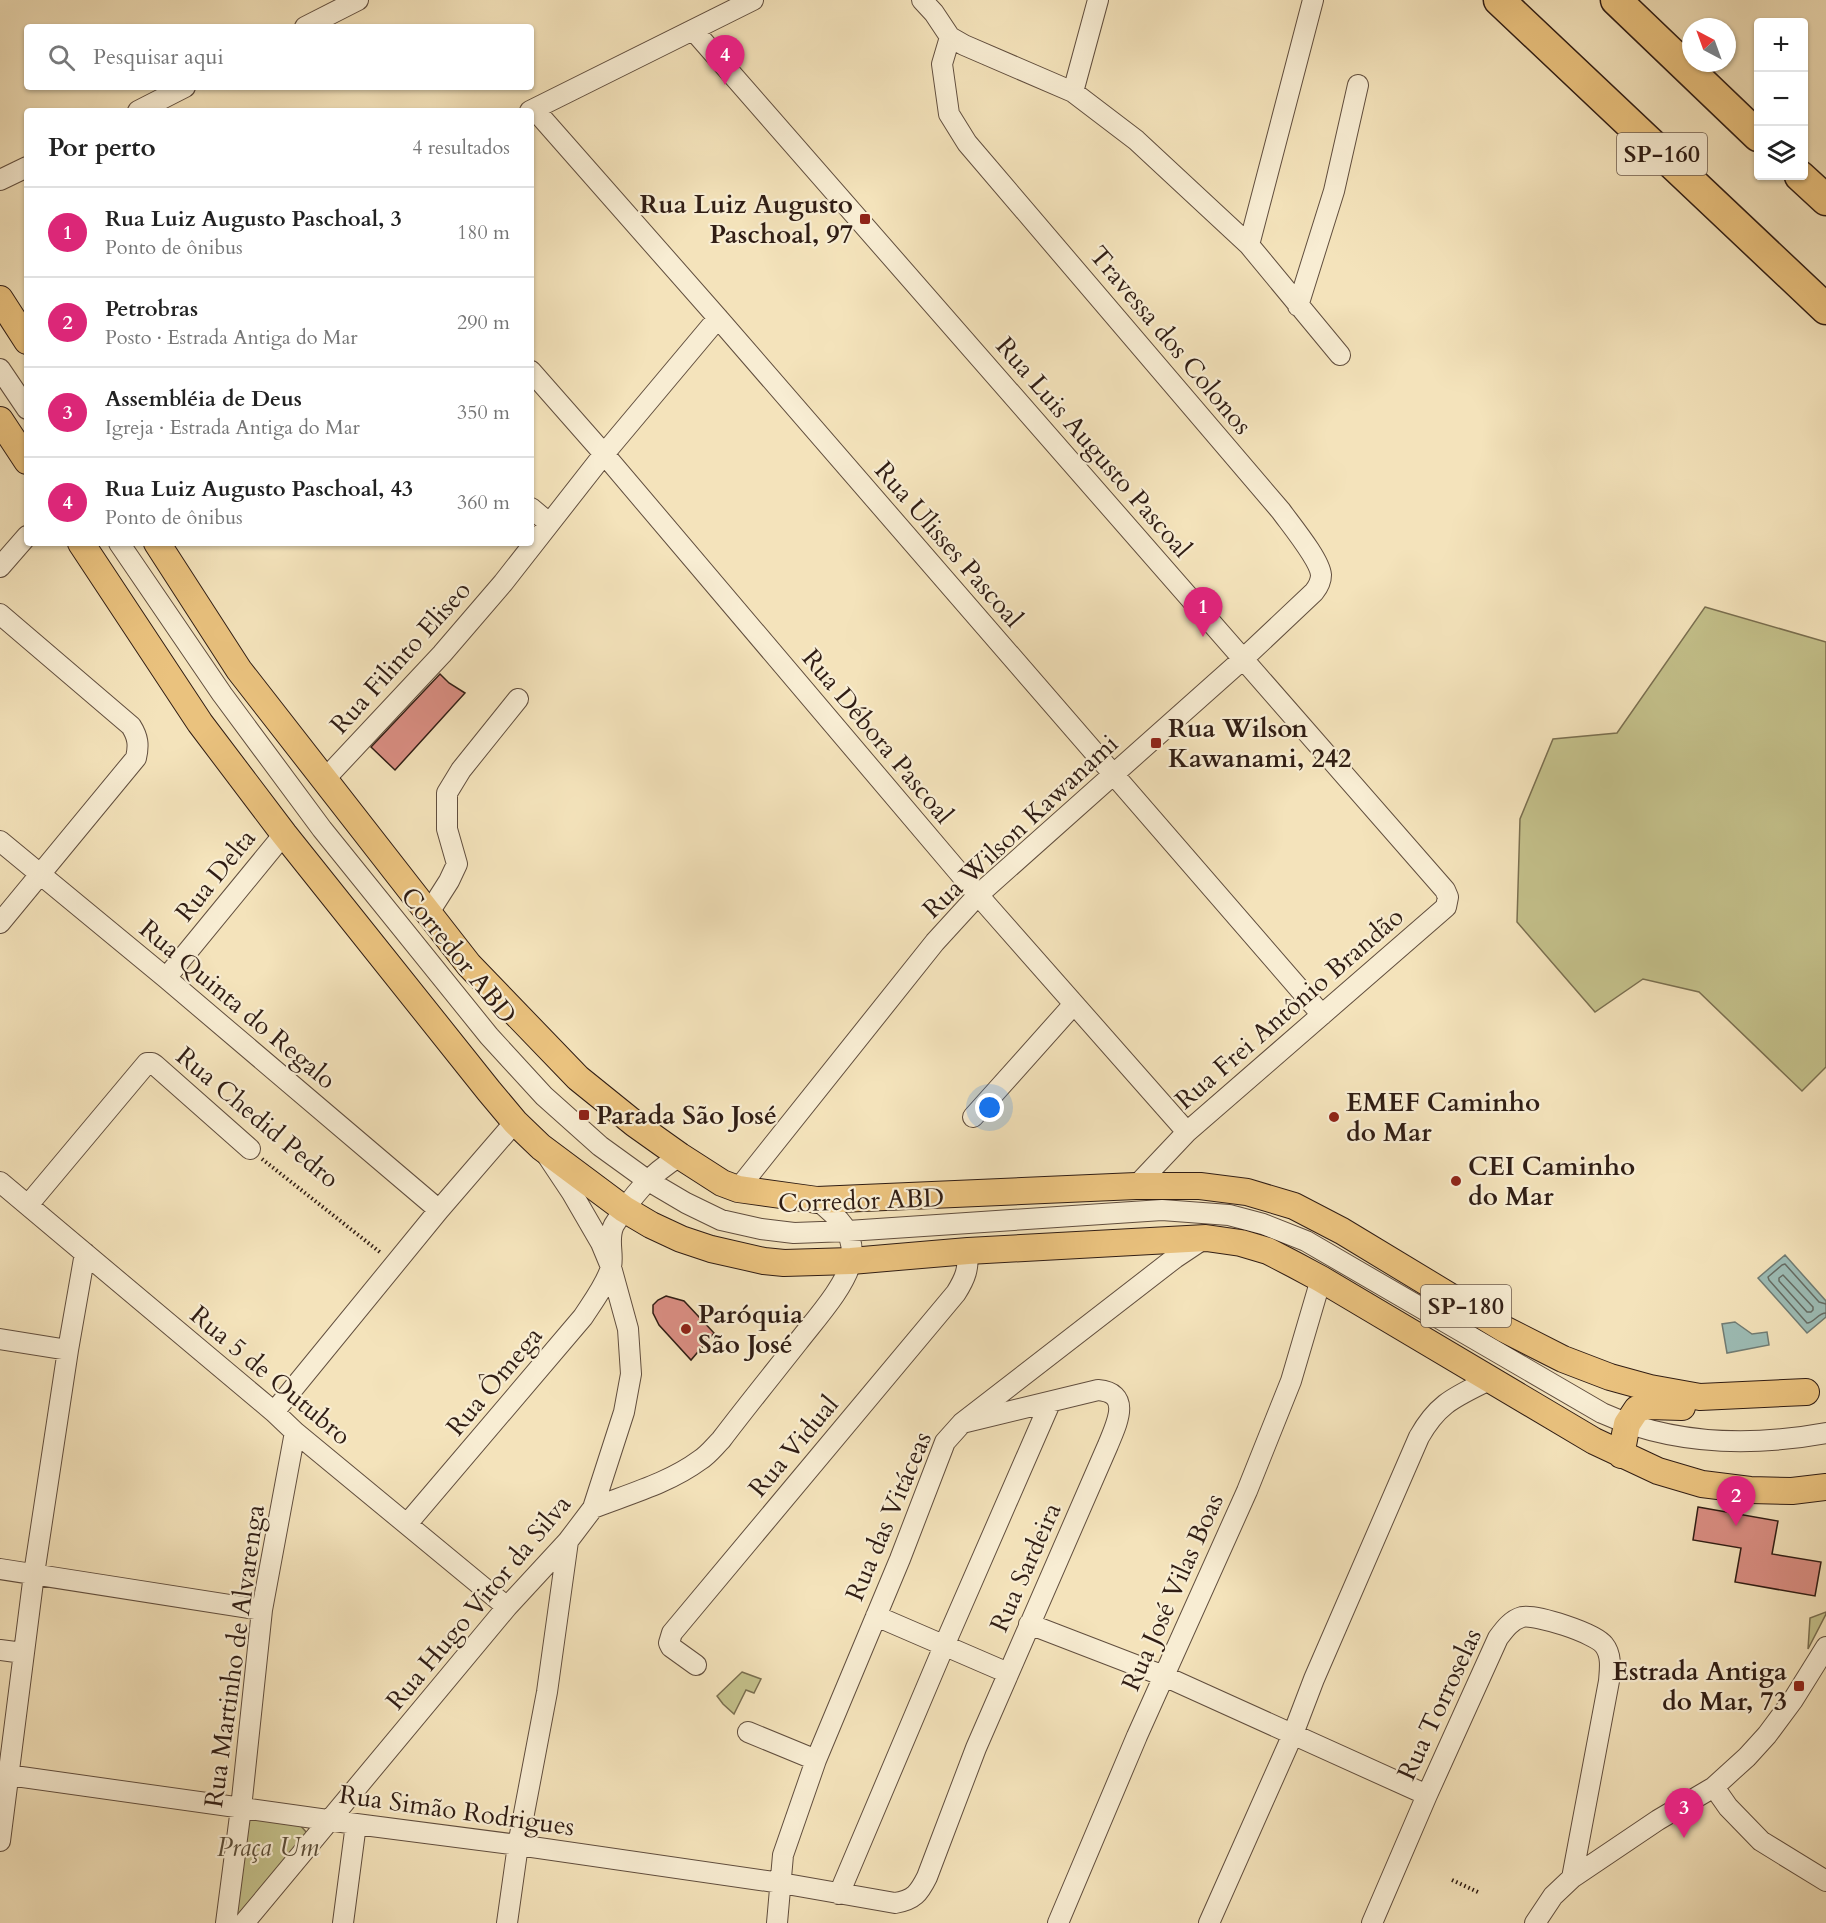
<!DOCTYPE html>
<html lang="pt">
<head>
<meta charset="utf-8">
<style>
  body { margin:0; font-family:Cardo,serif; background:#f6f6f6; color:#222 }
  .controls { position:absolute; right:18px; top:18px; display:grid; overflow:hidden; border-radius:6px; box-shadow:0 2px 4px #0004 }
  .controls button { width:54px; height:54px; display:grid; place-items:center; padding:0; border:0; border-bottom:2px solid #e0e0e0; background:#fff; color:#222; font:30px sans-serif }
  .compass { position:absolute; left:1682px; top:18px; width:54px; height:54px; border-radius:50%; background:#fff; box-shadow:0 2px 4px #0004; rotate:319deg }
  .you { position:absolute; left:990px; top:1108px; width:21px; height:21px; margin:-15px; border:4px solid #fff; border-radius:50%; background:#1a73e8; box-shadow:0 0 0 9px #1a73e833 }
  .badge { display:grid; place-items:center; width:39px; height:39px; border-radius:50%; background:#db2777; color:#fff; font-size:20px; font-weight:700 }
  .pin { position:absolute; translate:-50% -50px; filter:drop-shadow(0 2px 3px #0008) }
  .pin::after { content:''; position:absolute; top:32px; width:21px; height:18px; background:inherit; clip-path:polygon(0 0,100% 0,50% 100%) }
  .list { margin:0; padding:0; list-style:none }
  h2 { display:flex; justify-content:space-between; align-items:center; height:78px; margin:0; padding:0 24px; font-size:26px }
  h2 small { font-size:20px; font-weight:400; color:#767676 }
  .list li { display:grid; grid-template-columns:39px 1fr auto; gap:18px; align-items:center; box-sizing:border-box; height:90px; padding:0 24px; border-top:2px solid #e0e0e0 }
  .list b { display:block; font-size:22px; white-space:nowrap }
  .list p { margin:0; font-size:20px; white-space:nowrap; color:#767676 }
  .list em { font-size:20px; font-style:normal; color:#767676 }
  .icon { flex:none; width:33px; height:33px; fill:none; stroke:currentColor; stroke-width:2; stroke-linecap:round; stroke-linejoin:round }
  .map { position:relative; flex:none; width:1826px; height:1923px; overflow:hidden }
  .search { position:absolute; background:#fff; box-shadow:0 2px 4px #0004; left:24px; top:24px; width:510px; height:66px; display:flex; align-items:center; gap:15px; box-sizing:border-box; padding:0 21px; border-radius:6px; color:#767676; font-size:22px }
  .panel { position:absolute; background:#fff; box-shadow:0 2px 4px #0004; left:24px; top:108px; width:510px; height:438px; border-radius:6px }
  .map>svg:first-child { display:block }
  .green { fill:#c4c18b; stroke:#7a6f50; stroke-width:1.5 }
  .water { fill:#9dbdb6; stroke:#717d75; stroke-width:1.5 }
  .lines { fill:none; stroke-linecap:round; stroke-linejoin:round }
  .shore { stroke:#666d65; stroke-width:1.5 }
  .building { fill:#da8e83; stroke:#301d14; stroke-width:1.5 }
  .minor-casing { stroke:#614e3e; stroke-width:22 }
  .major-casing { stroke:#301d14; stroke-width:28 }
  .highway-casing { stroke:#301d14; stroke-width:33 }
  .path { stroke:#301d14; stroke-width:4; stroke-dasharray:1.5 3; stroke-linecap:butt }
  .minor { stroke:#f8edd3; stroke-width:20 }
  .major { stroke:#eac27e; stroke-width:26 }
  .highway { stroke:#eac27e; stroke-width:30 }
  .poi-dot { fill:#8f2418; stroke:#f8edd3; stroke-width:2 }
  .labels { text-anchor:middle; stroke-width:4.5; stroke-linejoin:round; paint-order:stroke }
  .shield { fill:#f8edd3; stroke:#6c5b4d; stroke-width:1.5 }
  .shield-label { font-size:24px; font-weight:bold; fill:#301d14 }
  .poi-label { font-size:26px; font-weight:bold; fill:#301d14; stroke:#f8edd3; text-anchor:start }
  .street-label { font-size:26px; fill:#301d14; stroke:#f8edd3 }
  .park-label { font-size:26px; font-style:italic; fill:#5c4e38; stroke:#f8edd3 }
</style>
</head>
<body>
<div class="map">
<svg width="1826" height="1923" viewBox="0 0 1826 1923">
  <rect width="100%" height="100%" fill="#f4e3bb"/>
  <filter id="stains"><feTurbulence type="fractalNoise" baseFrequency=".00333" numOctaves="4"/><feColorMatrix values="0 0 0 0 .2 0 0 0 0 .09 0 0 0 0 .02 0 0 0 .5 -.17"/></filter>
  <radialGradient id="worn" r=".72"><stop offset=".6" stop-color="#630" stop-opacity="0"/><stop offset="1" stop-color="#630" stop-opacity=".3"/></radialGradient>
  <path class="green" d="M1705 607 1826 642V1067L1802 1091 1699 992 1643 979 1595 1012 1517 922 1520 819 1553 739 1617 733Z
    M1826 1612V1614L1808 1649 1810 1618Z
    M742 1672 761 1679 754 1693 746 1690 734 1714 723 1704 717 1696Z
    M251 1819 300 1825 307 1833 236 1917 247 1823Z"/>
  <path class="water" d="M1785 1255 1826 1301V1317L1807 1333 1758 1278Z
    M1735 1322 1752 1334 1767 1332 1769 1345 1727 1353 1722 1324Z"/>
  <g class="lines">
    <path class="shore" d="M1783 1275 1813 1307V1310L1811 1312H1807L1779 1281V1278Z
      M1826 1304 1819 1302 1785 1264 1782 1265 1768 1277 1769 1280 1807 1323C1814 1323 1818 1313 1826 1313"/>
  </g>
  <path class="building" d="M440 674 449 683 465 693 395 770 371 747Z
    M666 1296 684 1301 714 1333 691 1360 659 1325 653 1313V1305L658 1300Z
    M1698 1507 1778 1521 1772 1554 1821 1562 1815 1596 1735 1582 1741 1548 1693 1540Z"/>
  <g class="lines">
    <g class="minor-casing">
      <path id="minor" d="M922 0 934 13 950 37 964 45 1073 92 1136 140 1249 245 1340 355
        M305 27 358 0
        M694 31 1445 890 1448 897 1446 907 1187 1132 1136 1186
        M1073 92 1098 0
        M534 109 718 318 1322 1015
        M138 111 185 87
        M530 111 753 0
        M0 180 27 167
        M1249 245 1313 0
        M1298 306 1334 191 1358 85
        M0 369 27 409
        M531 371 604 454 978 895 1187 1132
        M531 508 549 523
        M119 543 222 694 322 829 489 1036 544 1096 600 1146 647 1180 686 1203 721 1220 761 1229 794 1233 848 1231 1162 1210 1229 1215 1263 1224 1306 1241 1602 1413C1673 1445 1750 1447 1826 1433
        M0 567 27 536
        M0 614 131 726C138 737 139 745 136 758L0 923
        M324 780 442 654 503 583 604 454 718 318
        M0 841 166 978 439 1210
        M428 914 449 881 457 864 447 829V793L461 770 518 699
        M166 978 284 834
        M973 1117 1074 1004
        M0 1182 274 1412 295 1432 507 1607
        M738 1189 935 942 978 895 1243 659 1314 592C1318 587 1321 582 1321 575 1320 560 1291 525 1281 511L967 143 949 114 942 64 950 37
        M28 1205 147 1063H152L155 1065 250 1149
        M0 1339 68 1350
        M274 1412 439 1210 515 1122
        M593 1508C629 1494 669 1483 700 1460 708 1455 714 1447 721 1440 746 1407 772 1375 798 1342 814 1321 846 1286 851 1261 856 1232 837 1216 817 1200
        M407 1524 583 1317C592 1303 607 1283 611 1267 614 1253 607 1239 614 1225 633 1195 649 1175 680 1156
        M0 1569 262 1610
        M876 1616 1008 1673
        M1029 1624 1164 1676 1427 1795
        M0 1650 23 1653
        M696 1665 671 1647 669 1643 672 1633 956 1293C966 1277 968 1270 968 1251
        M748 1732 816 1760
        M0 1774 356 1824 518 1845 781 1883 895 1903C914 1900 919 1893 927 1877L976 1748 1108 1445C1116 1425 1133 1393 1098 1390L962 1423
        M1714 1787 1728 1807 1761 1841 1826 1881
        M0 1841 34 1574 68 1350 85 1253
        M839 1894 944 1646 1050 1403
        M226 1923 241 1808 262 1610 295 1432
        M244 1923 507 1607 568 1541 593 1508 624 1412 631 1374 628 1329 611 1267 601 1243 572 1193 548 1157
        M343 1923 356 1824
        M507 1923 518 1845 547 1692 568 1541
        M777 1923 783 1855 816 1760 900 1559 945 1442 962 1423 1175 1258 1205 1238
        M1058 1923 1137 1736 1247 1491 1291 1381 1321 1279
        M1209 1923 1293 1734 1314 1679 1419 1437C1438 1403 1455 1397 1489 1380
        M1372 1923 1427 1795 1498 1638C1504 1630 1511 1620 1522 1617 1536 1614 1595 1633 1604 1645 1612 1655 1610 1669 1609 1681L1572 1878
        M1535 1923 1553 1896 1572 1878 1658 1820 1714 1787 1747 1757 1767 1735 1793 1700 1826 1647"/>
    </g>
    <g class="major-casing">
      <path id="major" d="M0 299 27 341
        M0 420 27 461
        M81 543 200 723 284 834 489 1091 515 1122 541 1147 624 1209 651 1225 681 1239 711 1249 764 1261 784 1263 851 1261 968 1251 1206 1238 1241 1243 1268 1251 1295 1265 1321 1279 1594 1441 1658 1471 1702 1484 1750 1490 1792 1491 1826 1487
        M157 543 239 670 469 965 578 1078 635 1124 680 1156 722 1183 738 1189 817 1200 1136 1186H1200L1247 1192 1294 1206 1342 1231 1504 1329 1563 1359 1610 1377 1650 1388 1700 1397 1806 1392
        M1621 1455 1627 1424 1637 1409 1649 1406 1682 1407"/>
    </g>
    <g class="highway-casing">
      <path id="highway" d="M1499 0 1826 309
        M1616 0 1758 136
        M1800 176 1826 200"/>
    </g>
    <path class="path" d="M262 1159 381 1253
      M1452 1880 1480 1893"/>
    <use href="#minor" class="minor"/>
    <use href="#major" class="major"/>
    <use href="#highway" class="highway"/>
  </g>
  <g class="poi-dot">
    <rect x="859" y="213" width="12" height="12" rx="3"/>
    <rect x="1150" y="737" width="12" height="12" rx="3"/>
    <rect x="578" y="1109" width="12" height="12" rx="3"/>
    <circle cx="1334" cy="1117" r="6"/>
    <circle cx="1456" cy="1181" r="6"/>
    <circle cx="686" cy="1329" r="6"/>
    <rect x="1793" y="1680" width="12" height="12" rx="3"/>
  </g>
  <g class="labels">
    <g class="shield">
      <rect x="1617" y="133" width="90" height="42" rx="4.5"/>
      <rect x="1421" y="1285" width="90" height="42" rx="4.5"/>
    </g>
    <g class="shield-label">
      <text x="1662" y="162">SP-160</text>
      <text x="1466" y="1314">SP-180</text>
    </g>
    <g class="poi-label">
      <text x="853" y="213" text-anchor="end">Rua Luiz Augusto<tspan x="853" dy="30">Paschoal, 97</tspan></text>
      <text x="1168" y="737">Rua Wilson<tspan x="1168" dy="30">Kawanami, 242</tspan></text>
      <text x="1346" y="1111">EMEF Caminho<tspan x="1346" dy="30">do Mar</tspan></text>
      <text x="596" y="1124">Parada São José</text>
      <text x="1468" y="1175">CEI Caminho<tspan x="1468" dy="30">do Mar</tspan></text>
      <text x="698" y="1323">Paróquia<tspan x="698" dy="30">São José</tspan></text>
      <text x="1787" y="1680" text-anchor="end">Estrada Antiga<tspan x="1787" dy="30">do Mar, 73</tspan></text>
    </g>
    <g class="street-label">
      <text transform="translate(1171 340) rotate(50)" y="9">Travessa dos Colonos</text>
      <text transform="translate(1094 447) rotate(49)" y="9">Rua Luis Augusto Pascoal</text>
      <text transform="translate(949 544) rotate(49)" y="9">Rua Ulisses Pascoal</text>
      <text transform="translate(400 657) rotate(-48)" y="9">Rua Filinto Eliseo</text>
      <text transform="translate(878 736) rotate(50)" y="9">Rua Débora Pascoal</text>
      <text transform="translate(1020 826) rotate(-43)" y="9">Rua Wilson Kawanami</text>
      <text transform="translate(215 875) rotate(-51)" y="9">Rua Delta</text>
      <text transform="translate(459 955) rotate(51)" y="9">Corredor ABD</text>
      <text transform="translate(238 1004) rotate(40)" y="9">Rua Quinta do Regalo</text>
      <text transform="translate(1289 1008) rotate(-41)" y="9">Rua Frei Antônio Brandão</text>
      <text transform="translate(258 1117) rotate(40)" y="9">Rua Chedid Pedro</text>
      <text transform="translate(861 1200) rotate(-2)" y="9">Corredor ABD</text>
      <text transform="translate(271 1375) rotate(40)" y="9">Rua 5 de Outubro</text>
      <text transform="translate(494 1381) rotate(-50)" y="9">Rua Ômega</text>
      <text transform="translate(793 1446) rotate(-50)" y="9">Rua Vidual</text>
      <text transform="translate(888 1516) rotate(-67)" y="9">Rua das Vitáceas</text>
      <text transform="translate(1025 1567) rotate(-66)" y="9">Rua Sardeira</text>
      <text transform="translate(1172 1592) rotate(-66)" y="9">Rua José Vilas Boas</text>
      <text transform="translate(478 1602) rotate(-50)" y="9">Rua Hugo Vitor da Silva</text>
      <text transform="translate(234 1656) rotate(-82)" y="9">Rua Martinho de Alvarenga</text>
      <text transform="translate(1439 1704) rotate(-65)" y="9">Rua Torroselas</text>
      <text transform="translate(457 1810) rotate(8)" y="9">Rua Simão Rodrigues</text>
    </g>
    <g class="park-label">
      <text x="268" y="1856">Praça Um</text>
    </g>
  </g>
  <rect width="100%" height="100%" filter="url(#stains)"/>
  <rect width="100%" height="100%" fill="url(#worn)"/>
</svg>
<div class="controls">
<button>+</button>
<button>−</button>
<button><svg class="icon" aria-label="layers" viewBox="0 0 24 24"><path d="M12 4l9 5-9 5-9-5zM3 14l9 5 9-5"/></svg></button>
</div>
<svg class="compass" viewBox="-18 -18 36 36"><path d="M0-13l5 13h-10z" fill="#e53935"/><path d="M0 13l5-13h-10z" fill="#767676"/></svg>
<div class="you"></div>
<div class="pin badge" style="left:1203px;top:637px">1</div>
<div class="pin badge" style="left:1736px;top:1526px">2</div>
<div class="pin badge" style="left:1684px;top:1838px">3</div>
<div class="pin badge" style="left:725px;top:85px">4</div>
<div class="search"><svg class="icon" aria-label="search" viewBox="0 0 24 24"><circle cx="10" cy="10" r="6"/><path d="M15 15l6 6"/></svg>Pesquisar aqui</div>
<section class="panel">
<h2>Por perto<small>4 resultados</small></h2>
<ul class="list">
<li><span class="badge">1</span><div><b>Rua Luiz Augusto Paschoal, 3</b><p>Ponto de ônibus</p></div><em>180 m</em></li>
<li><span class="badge">2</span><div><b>Petrobras</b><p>Posto · Estrada Antiga do Mar</p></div><em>290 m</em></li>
<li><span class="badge">3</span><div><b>Assembléia de Deus</b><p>Igreja · Estrada Antiga do Mar</p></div><em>350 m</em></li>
<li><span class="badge">4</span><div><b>Rua Luiz Augusto Paschoal, 43</b><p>Ponto de ônibus</p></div><em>360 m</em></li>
</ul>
</section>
</div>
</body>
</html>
